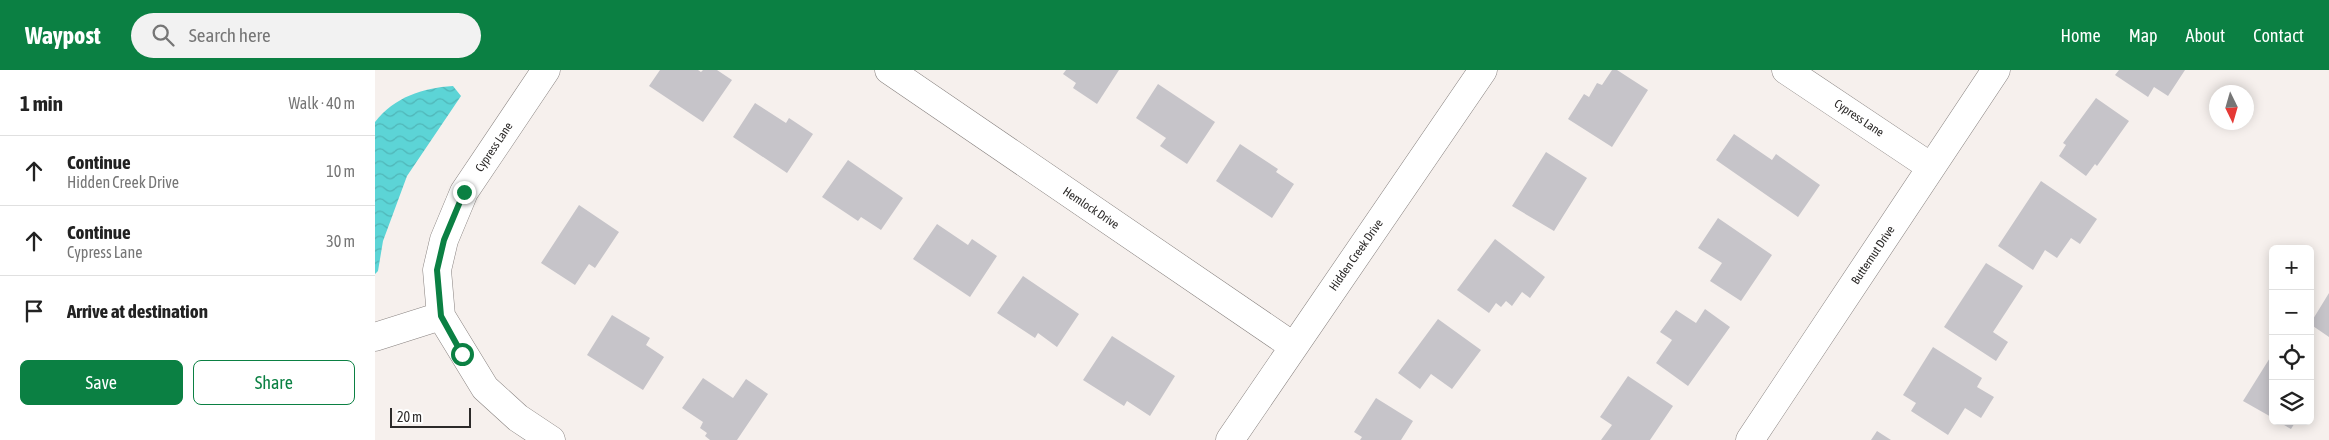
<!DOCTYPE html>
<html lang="en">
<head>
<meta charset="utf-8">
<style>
  body { margin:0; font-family:"Asap Condensed",sans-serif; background:#f2f2f2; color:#222 }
  .controls { position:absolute; right:15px; bottom:15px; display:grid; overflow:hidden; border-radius:8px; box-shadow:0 2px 12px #0003 }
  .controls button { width:45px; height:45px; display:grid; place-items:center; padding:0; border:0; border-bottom:1px solid #e0e0e0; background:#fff; color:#222; font:25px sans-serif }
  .compass { position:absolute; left:1834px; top:15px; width:45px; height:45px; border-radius:50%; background:#fff; box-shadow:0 2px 12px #0003; rotate:175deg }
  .scale { position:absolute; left:15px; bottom:12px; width:81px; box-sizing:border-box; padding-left:5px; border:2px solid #2c2a29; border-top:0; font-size:14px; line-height:18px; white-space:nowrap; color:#2c2a29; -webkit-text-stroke:4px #fff; paint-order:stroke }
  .stop { position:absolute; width:15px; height:15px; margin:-11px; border:4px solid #0b8043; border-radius:50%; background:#fff }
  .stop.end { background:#0b8043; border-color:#fff; box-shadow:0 1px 5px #0008 }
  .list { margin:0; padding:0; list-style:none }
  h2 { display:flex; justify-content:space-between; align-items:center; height:65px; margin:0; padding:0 20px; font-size:21px }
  h2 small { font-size:16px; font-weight:400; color:#767676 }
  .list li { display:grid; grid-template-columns:32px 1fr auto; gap:15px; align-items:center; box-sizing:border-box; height:70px; padding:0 20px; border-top:1px solid #e0e0e0 }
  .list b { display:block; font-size:19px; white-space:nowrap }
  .list p { margin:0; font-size:16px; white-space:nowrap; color:#767676 }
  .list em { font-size:16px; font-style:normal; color:#767676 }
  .actions { display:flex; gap:10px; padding:15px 20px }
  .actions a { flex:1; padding:11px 0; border:1px solid #0b8043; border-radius:8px; text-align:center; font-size:18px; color:#0b8043 }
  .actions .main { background:#0b8043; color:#fff }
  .icon { flex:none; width:28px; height:28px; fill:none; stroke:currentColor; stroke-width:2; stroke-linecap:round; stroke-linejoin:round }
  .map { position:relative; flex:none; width:1954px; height:370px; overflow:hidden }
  header { display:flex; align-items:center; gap:30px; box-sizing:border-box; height:70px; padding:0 25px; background:#0b8043; color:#fff }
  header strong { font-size:24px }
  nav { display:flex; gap:28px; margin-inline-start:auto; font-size:18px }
  .search { width:350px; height:45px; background:#f2f2f2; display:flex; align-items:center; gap:12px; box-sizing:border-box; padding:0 18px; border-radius:28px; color:#767676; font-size:19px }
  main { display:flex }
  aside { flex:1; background:#fff }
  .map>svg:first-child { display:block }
  .water { fill:url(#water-waves) }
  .building { fill:#c6c4c9 }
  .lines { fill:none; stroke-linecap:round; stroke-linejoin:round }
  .minor-casing { stroke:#87817f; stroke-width:29 }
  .minor { stroke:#fff; stroke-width:28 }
  .route { stroke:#0b8043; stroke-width:6 }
  .labels { text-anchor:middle; stroke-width:4.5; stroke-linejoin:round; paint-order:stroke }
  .street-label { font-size:12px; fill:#2c2a29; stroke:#fff }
</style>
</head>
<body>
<header>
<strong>Waypost</strong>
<div class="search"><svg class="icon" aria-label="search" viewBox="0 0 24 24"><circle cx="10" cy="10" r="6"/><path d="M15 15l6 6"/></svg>Search here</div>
<nav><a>Home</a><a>Map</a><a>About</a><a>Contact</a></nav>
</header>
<main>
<aside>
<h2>1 min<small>Walk · 40 m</small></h2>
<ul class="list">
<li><svg class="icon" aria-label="ahead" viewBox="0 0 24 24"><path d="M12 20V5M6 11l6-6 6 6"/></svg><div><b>Continue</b><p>Hidden Creek Drive</p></div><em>10 m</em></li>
<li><svg class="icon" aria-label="ahead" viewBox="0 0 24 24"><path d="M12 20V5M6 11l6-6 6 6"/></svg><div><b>Continue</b><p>Cypress Lane</p></div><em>30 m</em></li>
<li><svg class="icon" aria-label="arrive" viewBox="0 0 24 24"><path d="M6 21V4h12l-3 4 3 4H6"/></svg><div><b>Arrive at destination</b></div></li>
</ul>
<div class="actions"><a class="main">Save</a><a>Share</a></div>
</aside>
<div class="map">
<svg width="1954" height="370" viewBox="0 0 1954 370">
  <defs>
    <pattern id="water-waves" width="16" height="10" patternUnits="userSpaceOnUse" patternTransform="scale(1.25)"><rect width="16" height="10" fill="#5cd4d6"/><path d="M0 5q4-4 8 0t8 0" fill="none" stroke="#50b6b8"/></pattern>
  </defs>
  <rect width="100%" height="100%" fill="#f6f0ed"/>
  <path class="water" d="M78 16 86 26 32 106 8 171 3 201 0 204V52C20 27 47 18 78 16Z"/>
  <path class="building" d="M285 0H323L326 2 328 0H342L357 10 328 52 274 16Z
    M691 0H744L722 34 698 18 701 13 688 4Z
    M1237 0H1242L1273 20 1237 77 1193 49 1209 24 1214 27 1222 13 1227 15Z
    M1744 0H1810L1793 26 1779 17 1773 27 1740 5Z
    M783 14 840 52 812 94 785 76 791 68 761 48Z
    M1721 28 1754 51 1722 96 1720 94 1711 106 1684 86 1691 75 1688 73Z
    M380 33 411 53 414 48 438 64 412 103 358 67Z
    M1359 64 1397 90 1401 84 1445 115 1423 147 1341 90Z
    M865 74 903 99 901 102 919 114 897 148 841 111Z
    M1171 82 1212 108 1179 161 1137 136Z
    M473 90 528 128 506 160 486 147 483 151 447 127Z
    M1666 111 1722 149 1705 174 1696 168 1682 188 1670 180 1658 200 1623 176Z
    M204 135 244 162 220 198 214 194 200 215 166 193Z
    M1343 148 1397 185 1366 231 1335 211 1347 193 1323 178Z
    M562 154 593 175 597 169 622 186 595 227 538 189Z
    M1120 169 1170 207 1155 228 1147 222 1137 236 1131 231 1126 237 1121 233 1114 243 1082 220Z
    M1611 193 1648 216 1618 262 1633 272 1621 291 1569 257Z
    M648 206 704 244 682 277 663 263 660 268 622 243Z
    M1954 223V267L1935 254Z
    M1330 239 1355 257 1313 316 1281 293 1297 270 1285 262 1301 240 1321 253Z
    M237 245 275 268 271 275 289 287 268 320 212 285Z
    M1063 249 1106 280 1077 319 1056 304 1045 319 1023 303Z
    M737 266 800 306 775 346 752 331 749 336 708 310Z
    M1558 277 1607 308 1602 317 1619 327 1606 348 1590 338 1573 365 1536 341 1541 333 1528 325Z
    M1898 283V348L1868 331Z
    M1253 306 1298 336 1275 370H1226L1237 355 1225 347Z
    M328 308 358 328 371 309 393 324 362 370H335L330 366 332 363 325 358 328 352 307 338Z
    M1001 328 1038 351 1026 370H985L987 367 979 362Z
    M1902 351H1921L1916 359Z
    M1502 361 1516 370H1496Z"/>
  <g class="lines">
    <g class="minor-casing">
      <path id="minor" d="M171 0 89 122 69 170 62 200 66 246 110 318 143 348 176 370
        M514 0 918 276
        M1411 0 1556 97
        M0 267 66 246
        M855 370 1108 0
        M1375 370 1621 0"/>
    </g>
    <use href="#minor" class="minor"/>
  </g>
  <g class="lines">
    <path class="route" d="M87 284 66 246 62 200 69 170 89 122"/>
  </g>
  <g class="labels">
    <g class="street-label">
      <text transform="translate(1484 48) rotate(34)" y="4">Cypress Lane</text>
      <text transform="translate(119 77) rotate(-56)" y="4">Cypress Lane</text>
      <text transform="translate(716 138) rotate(34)" y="4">Hemlock Drive</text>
      <text transform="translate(981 185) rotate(-55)" y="4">Hidden Creek Drive</text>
      <text transform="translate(1498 185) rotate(-56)" y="4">Butternut Drive</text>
    </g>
  </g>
</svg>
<div class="controls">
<button>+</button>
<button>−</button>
<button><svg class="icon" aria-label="locate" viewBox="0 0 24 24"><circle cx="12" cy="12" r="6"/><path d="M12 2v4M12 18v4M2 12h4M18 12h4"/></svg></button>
<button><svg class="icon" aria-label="layers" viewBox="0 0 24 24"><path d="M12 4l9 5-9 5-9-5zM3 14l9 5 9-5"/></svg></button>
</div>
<svg class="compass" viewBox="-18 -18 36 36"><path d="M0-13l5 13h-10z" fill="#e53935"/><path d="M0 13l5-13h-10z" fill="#767676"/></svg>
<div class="scale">20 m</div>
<div class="stop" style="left:87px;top:284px"></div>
<div class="stop end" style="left:89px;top:122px"></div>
</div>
</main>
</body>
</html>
